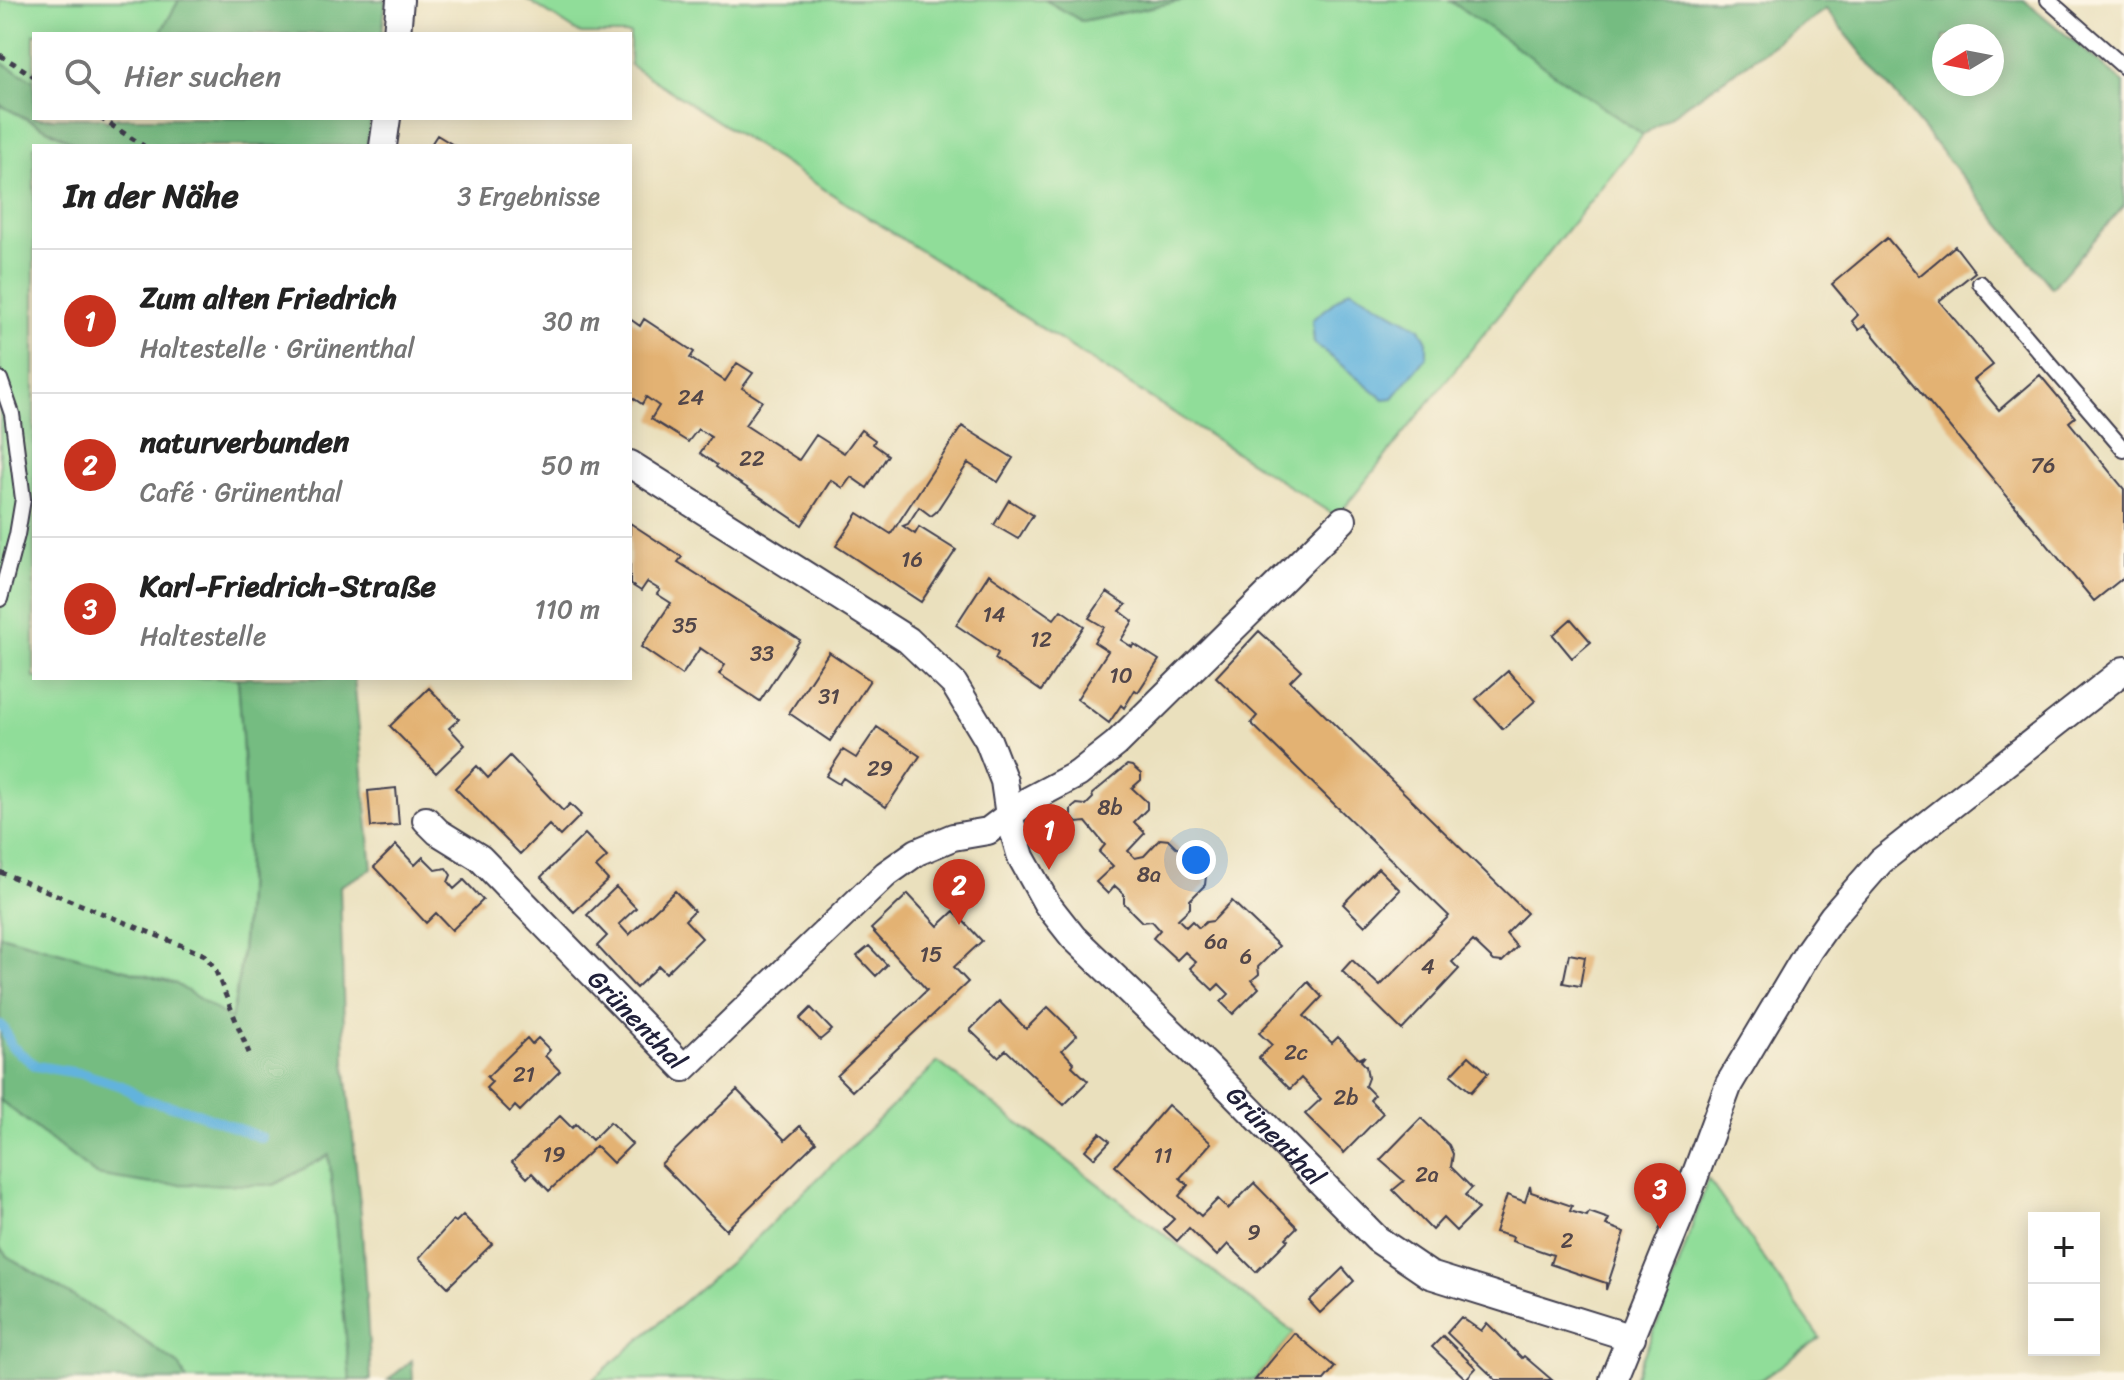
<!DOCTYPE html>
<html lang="de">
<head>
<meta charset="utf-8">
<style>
  body { margin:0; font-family:Sriracha,sans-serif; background:#f2f2f2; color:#222 }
  .controls { position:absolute; right:24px; bottom:24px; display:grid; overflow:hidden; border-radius:0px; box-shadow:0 4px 20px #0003 }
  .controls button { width:72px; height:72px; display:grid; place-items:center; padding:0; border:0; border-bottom:2px solid #e0e0e0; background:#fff; color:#222; font:40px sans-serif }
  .compass { position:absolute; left:1932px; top:24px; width:72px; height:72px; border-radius:50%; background:#fff; box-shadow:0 4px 20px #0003; rotate:260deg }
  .you { position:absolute; left:1196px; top:860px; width:28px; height:28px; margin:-20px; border:6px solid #fff; border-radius:50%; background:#1a73e8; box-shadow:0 0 0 12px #1a73e833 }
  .badge { display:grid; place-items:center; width:52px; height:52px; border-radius:50%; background:#c8321e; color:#fff; font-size:26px; font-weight:700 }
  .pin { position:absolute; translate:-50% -66px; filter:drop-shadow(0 2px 4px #0008) }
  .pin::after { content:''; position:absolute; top:42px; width:28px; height:24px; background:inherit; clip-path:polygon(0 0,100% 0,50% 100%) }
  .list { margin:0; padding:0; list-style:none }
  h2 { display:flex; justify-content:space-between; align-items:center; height:104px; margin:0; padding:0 32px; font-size:34px }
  h2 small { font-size:26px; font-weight:400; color:#767676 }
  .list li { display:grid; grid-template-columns:52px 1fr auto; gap:24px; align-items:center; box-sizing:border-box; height:144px; padding:0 32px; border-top:2px solid #e0e0e0 }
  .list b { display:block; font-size:30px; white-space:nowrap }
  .list p { margin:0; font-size:26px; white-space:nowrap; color:#767676 }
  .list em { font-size:26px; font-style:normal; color:#767676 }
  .icon { flex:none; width:44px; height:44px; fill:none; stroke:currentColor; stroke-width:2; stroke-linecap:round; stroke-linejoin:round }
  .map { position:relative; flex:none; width:2124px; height:1380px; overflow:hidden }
  .search { position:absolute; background:#fff; box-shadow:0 4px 20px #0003; left:32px; top:32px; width:600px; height:88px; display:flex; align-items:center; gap:20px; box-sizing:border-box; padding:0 28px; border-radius:0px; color:#767676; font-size:30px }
  .panel { position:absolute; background:#fff; box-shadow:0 4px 20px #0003; left:32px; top:144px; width:600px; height:536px; border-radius:0px }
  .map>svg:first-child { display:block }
  .green { fill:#90dd99; stroke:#59806a; stroke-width:2 }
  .forest { fill:#74bc81; stroke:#4b6f5e; stroke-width:2; fill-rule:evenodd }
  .water { fill:#62b3dd; stroke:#426a8c; stroke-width:2 }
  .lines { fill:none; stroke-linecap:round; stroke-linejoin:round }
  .stream { stroke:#62b3dd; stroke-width:10 }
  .building { fill:#e3b273 }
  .lane-casing { stroke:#403e4e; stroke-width:18 }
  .street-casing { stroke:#403e4e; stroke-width:30 }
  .path { stroke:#403e4e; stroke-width:5; stroke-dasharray:6 6; stroke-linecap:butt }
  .lane { stroke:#fff; stroke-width:14 }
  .street { stroke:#fff; stroke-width:26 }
  .labels { text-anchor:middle; stroke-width:6; stroke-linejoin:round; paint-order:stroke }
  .number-label { font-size:22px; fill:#524649 }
  .street-label { font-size:26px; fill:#22223b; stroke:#fcf5e5 }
</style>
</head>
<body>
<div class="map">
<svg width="2124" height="1380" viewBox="0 0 2124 1380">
  <rect width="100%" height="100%" fill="#fcf5e5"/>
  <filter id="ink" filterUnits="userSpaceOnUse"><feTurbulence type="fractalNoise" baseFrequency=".0125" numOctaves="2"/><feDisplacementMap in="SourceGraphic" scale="16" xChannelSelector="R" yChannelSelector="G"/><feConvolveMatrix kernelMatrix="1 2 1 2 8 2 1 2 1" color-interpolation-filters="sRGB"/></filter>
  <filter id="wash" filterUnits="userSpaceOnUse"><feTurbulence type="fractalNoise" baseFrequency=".006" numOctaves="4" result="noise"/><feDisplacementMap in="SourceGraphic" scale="32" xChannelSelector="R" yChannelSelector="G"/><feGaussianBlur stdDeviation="1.8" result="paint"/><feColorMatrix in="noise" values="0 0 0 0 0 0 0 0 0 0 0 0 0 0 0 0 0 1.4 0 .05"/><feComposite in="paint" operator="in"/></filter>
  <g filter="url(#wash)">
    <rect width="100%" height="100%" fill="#eae0bd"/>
    <path class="green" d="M0 0H179L160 34H34V81L0 62Z
      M528 0H1045L1082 21 1186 0H1449L1643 135 1337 517 630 65V34H581Z
      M0 105 80 146H34V678H238C246 790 255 909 231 1020L176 984 0 935Z
      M938 1062 1294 1333 1255 1380H592L741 1253Z
      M0 1100 96 1175 274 1185 329 1155 350 1380H187L179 1365 127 1329 7 1256 0 1248Z
      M1708 1179 1820 1338 1761 1380H1633L1666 1303Z"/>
    <path class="forest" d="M179 0H386L382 34H160Z
      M1045 0H1186L1082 21Z
      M1449 0H2024L2124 83V206L2052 288 1826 9 1643 135ZM1944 36H1992V84H1944Z
      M0 62 34 81V118H101L108 122 110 118H371L367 146H80L0 105Z
      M238 678H354L372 869 340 886 345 1061 361 1214 371 1380H350L329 1155 274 1185 152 1184 96 1175 0 1100V935L176 984 231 1019C256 909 246 790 238 678Z
      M0 1248 7 1256 127 1329 179 1365 187 1380H0Z
      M412 1360 413 1380H388Z"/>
    <path class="water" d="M1350 289 1420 328 1427 342V356L1393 398 1383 399 1314 343 1312 320Z"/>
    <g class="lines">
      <path class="stream" d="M0 1025 5 1030 11 1046 36 1066 84 1074 122 1086 142 1099 192 1111 262 1138"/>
    </g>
    <g id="blocks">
      <path class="building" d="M437 135 455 146H430Z
        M1887 238 1919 276 1955 246 1975 272 1939 301 1993 365 1974 380 1999 410 2040 375 2075 417 2069 422 2124 489V577L2094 601 1865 325 1859 330 1852 321 1858 315 1832 284Z
        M630 319 640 326 644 319 694 352 690 358 725 381 737 363 753 373 742 388 762 401 745 425 799 460 816 435 844 453 861 430 875 440 873 444 888 455 867 488 851 477 843 488 831 480 802 525 716 467 717 465 700 453 711 437 698 429 688 442 651 419 659 406 646 397 642 404 630 396Z
        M962 426 1013 458 998 482 968 463 936 512 931 516 919 507 908 524 903 526 915 534 919 527 956 550 921 602 836 546 858 513 891 534Z
        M1009 500 1033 515 1018 539 994 525Z
        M630 523 682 557 678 562 800 640 760 701 719 674 725 665 700 648 682 675 641 647 671 603 657 594 660 590 647 582 641 591 630 584Z
        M989 574 1054 619 1061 610 1084 626 1041 691 995 659 998 653 956 625Z
        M1107 592 1126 605 1120 611 1133 621 1121 640 1132 647 1134 644 1159 660 1138 692 1135 690 1124 708 1121 705 1109 723 1077 699 1108 651 1094 642 1104 627 1089 618Z
        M1571 619 1591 642 1572 658 1553 635Z
        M1259 631 1301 670 1290 681 1527 913 1506 934 1517 947 1502 962 1494 961 1473 941 1452 962 1459 969 1402 1030 1342 971 1352 960 1380 986 1449 916 1251 723 1257 716 1216 677Z
        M829 652 870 680 830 741 789 713Z
        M1508 671 1535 701 1503 729 1476 699Z
        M429 688 459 719 449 728 465 745 436 773 390 726Z
        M877 727 920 756 886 807 843 778 839 784 826 776 843 750 856 758Z
        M510 756 563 811 570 804 581 815 560 836 549 825 520 854 455 788 477 766 488 778Z
        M1127 765 1132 766 1141 774V780L1132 788 1147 802V809L1134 822 1145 833 1128 851 1135 858 1144 856 1160 839 1169 840 1206 876 1205 885 1190 900V908L1178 919 1186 927 1192 921 1199 928 1206 922 1213 921 1232 901 1279 946 1258 967 1259 974 1252 980 1259 988 1233 1014 1221 1002 1229 994 1219 984 1213 990 1190 968 1196 962 1185 952 1177 960 1153 938 1160 930 1152 921 1142 922 1133 913 1124 903V894L1115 886 1108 894 1096 882 1113 866 1099 852 1105 845 1086 822 1077 823 1071 817V809L1077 804 1086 805 1093 798 1092 794Z
        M396 788 399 825 371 827 368 791Z
        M585 834 607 857 596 867 608 880 574 912 541 877Z
        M396 845 415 865 423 857 436 870 446 868 451 875 448 882 454 889 464 880 483 900 452 930 436 913 426 923 374 867Z
        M1378 868 1400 890 1365 926 1343 904Z
        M616 887 636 908 619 924 629 935 675 891 694 911 685 920 702 938 666 973 659 966 636 988 597 946 607 936 587 915Z
        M908 894 938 926 954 911 982 941 954 967 968 982 852 1091 837 1076 927 990 871 929Z
        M869 946 887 965 876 976 857 956Z
        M1569 954 1585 957 1580 986 1563 983Z
        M1308 982 1322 997 1304 1016 1332 1043 1338 1037 1359 1059 1365 1056 1361 1061 1366 1066 1368 1078 1365 1086 1374 1095 1370 1100 1383 1113 1344 1153 1305 1114 1321 1099 1301 1078 1290 1089 1259 1058 1272 1045 1259 1033Z
        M999 1001 1026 1029 1048 1007 1077 1035 1062 1050 1074 1063 1072 1066 1088 1081 1064 1105 1006 1050 998 1057 970 1030Z
        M811 1008 832 1030 820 1040 800 1019Z
        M527 1038 532 1044 538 1038 550 1050 545 1056 560 1071 520 1111 515 1106 510 1112 486 1088 492 1082 487 1077Z
        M1469 1056 1488 1073 1471 1092 1451 1075Z
        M737 1090 785 1140 800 1126 816 1142 726 1230 661 1164Z
        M1168 1105 1211 1143 1180 1178 1188 1185 1179 1196 1201 1216 1218 1199 1228 1209 1254 1183 1297 1227 1286 1238 1288 1240 1256 1272 1228 1244 1217 1256 1189 1228 1177 1241 1164 1229 1174 1219 1115 1166Z
        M560 1116 572 1128 576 1124 592 1140 610 1122 632 1144 613 1163 596 1146 549 1191 532 1173 527 1178 512 1162Z
        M1421 1118 1449 1145 1453 1154 1451 1167 1472 1188 1465 1195 1478 1209 1456 1231 1443 1218 1432 1230 1430 1228 1393 1190 1404 1181 1380 1160Z
        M1100 1133 1110 1141 1094 1158 1085 1150Z
        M1530 1186 1531 1192 1572 1206 1570 1211 1587 1216 1589 1212 1609 1219 1606 1225 1625 1232 1606 1290V1283L1550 1264 1553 1255 1512 1241 1513 1237 1495 1232 1507 1195 1525 1202Z
        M463 1215 492 1244 448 1287 419 1258 453 1220 456 1222Z
        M1343 1268 1354 1281 1320 1313 1309 1301Z
        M1461 1317 1481 1331 1487 1323 1522 1358 1524 1356 1552 1380H1496L1447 1333Z
        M1294 1333 1335 1367 1324 1380H1255Z
        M1443 1336 1476 1368 1466 1379 1432 1347Z"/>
    </g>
  </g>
  <g filter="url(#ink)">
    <use href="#blocks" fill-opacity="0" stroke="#403e4e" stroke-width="2"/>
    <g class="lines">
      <g class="lane-casing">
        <path id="lane" d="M2048 0 2124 67
          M1980 283 2124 450
          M0 379 12 414 23 499 17 535 0 599"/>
      </g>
      <g class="street-casing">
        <g id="street">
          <path d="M397 34 400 0"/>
          <path d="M383 146 387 118"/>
          <path id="s1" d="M630 464 908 640 954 684 988 740 1004 781 1009 816 1021 857 1047 904 1073 937 1206 1065 1377 1239 1430 1275 1632 1338"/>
          <path id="s2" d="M426 820 438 832 480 858 684 1068 886 874 917 852 953 837 988 831 1029 800 1078 774 1116 744 1343 520"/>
          <path d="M1613 1380 1682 1211 1729 1084 1809 950 1833 916 1881 861 2124 670"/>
        </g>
      </g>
      <path class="path" d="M0 55 34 76
        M100 118 144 146
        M0 872 205 955 215 969 249 1053"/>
      <use href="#lane" class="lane"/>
      <use href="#street" class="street"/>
    </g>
  </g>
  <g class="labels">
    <g class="number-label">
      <text x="691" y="405">24</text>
      <text x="752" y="466">22</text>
      <text x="2043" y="473">76</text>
      <text x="912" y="567">16</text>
      <text x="994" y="622">14</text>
      <text x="685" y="633">35</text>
      <text x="1041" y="647">12</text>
      <text x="762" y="661">33</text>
      <text x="1121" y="683">10</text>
      <text x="829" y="704">31</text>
      <text x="880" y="776">29</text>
      <text x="1110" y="815">8b</text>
      <text x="1149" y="882">8a</text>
      <text x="1216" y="949">6a</text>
      <text x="931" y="962">15</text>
      <text x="1246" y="964">6</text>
      <text x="1428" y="974">4</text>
      <text x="1296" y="1060">2c</text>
      <text x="524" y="1082">21</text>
      <text x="1346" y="1105">2b</text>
      <text x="554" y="1162">19</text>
      <text x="1163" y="1163">11</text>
      <text x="1427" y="1182">2a</text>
      <text x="1254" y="1240">9</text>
      <text x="1567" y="1248">2</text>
    </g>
    <g class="street-label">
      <text dy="9" stroke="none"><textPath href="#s2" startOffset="292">Grünenthal</textPath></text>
      <text dy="9" stroke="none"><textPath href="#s1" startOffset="960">Grünenthal</textPath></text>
    </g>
  </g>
</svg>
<div class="controls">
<button>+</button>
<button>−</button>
</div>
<svg class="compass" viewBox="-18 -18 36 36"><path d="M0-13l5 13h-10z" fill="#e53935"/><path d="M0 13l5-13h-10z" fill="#767676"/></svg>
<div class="you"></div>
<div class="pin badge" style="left:1049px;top:870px">1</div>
<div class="pin badge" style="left:959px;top:925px">2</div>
<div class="pin badge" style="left:1660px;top:1229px">3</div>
<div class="search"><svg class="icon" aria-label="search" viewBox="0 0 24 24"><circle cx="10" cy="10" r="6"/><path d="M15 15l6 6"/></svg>Hier suchen</div>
<section class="panel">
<h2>In der Nähe<small>3 Ergebnisse</small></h2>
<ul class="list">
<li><span class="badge">1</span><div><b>Zum alten Friedrich</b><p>Haltestelle · Grünenthal</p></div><em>30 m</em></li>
<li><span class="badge">2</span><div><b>naturverbunden</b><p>Café · Grünenthal</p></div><em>50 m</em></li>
<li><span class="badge">3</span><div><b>Karl-Friedrich-Straße</b><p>Haltestelle</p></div><em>110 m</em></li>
</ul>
</section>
</div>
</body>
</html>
